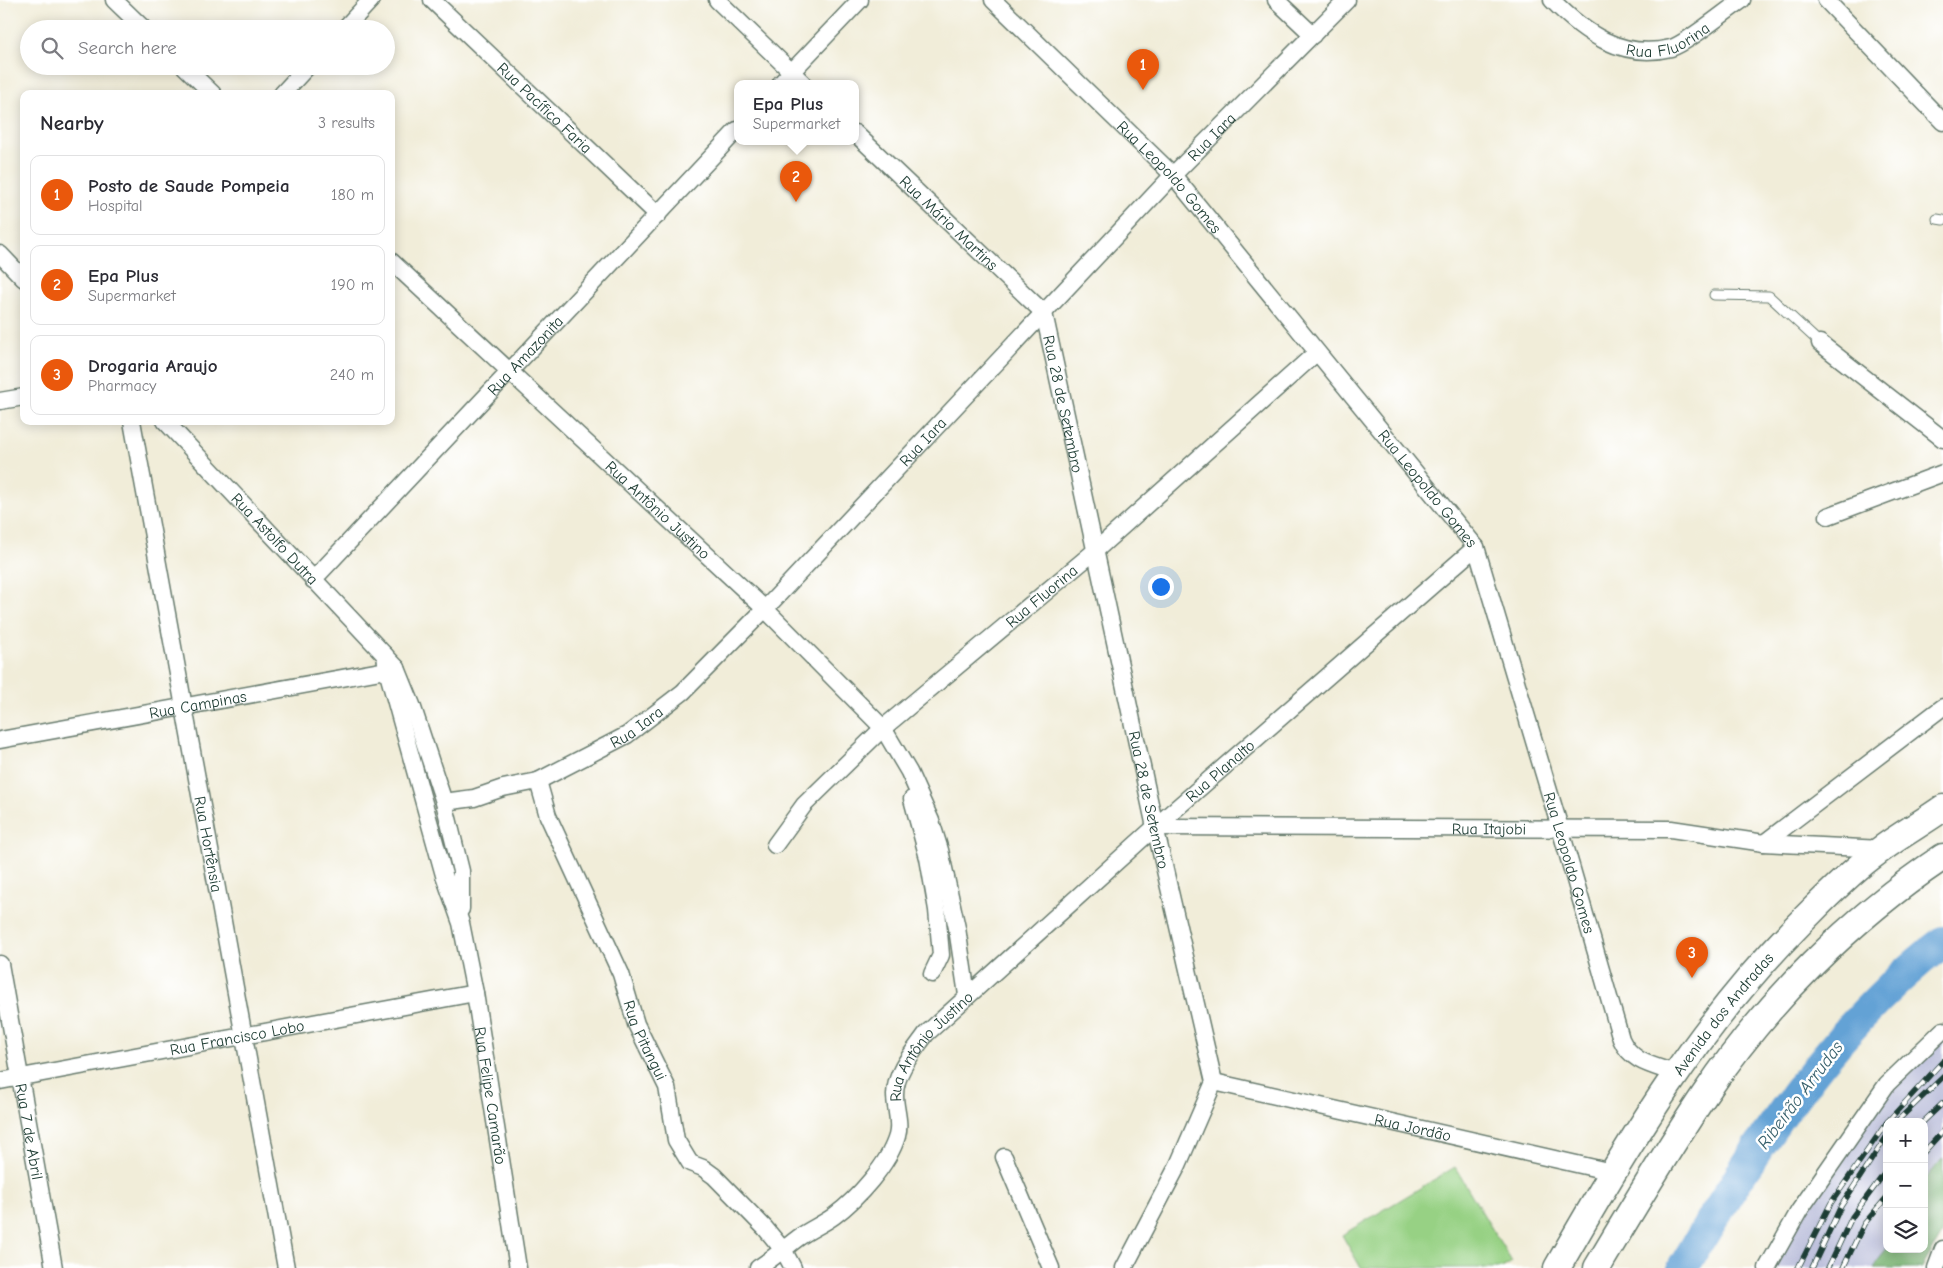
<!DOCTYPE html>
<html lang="en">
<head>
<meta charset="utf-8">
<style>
  body { margin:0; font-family:"Comic Neue",sans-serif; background:#f7f7f7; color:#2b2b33 }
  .controls { position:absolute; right:15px; bottom:15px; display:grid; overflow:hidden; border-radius:10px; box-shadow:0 2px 12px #0003 }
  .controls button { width:45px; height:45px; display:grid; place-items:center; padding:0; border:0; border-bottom:1px solid #e1e1e2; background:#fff; color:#2b2b33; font:25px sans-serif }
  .you { position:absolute; left:1160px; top:586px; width:18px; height:18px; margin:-12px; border:4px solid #fff; border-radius:50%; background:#1a73e8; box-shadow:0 0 0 8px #1a73e833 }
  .badge { display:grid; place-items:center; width:32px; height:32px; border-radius:50%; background:#ea580c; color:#fff; font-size:16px; font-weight:700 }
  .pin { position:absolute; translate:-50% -41px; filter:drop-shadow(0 1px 2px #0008) }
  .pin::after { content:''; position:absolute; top:26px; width:18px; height:15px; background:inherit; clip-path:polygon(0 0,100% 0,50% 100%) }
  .popup { position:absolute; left:734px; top:80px; width:125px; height:65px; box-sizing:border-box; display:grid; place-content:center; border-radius:10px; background:#fff; filter:drop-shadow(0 1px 4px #0005); font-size:16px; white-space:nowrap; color:#7c7c81 }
  .popup b { font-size:19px; color:#2b2b33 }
  .popup::after { content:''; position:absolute; left:50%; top:100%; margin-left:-10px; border:10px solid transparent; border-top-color:#fff }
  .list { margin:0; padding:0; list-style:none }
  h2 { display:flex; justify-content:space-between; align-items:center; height:65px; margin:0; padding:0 20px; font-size:21px }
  h2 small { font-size:16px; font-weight:400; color:#7c7c81 }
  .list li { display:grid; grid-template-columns:32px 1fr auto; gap:15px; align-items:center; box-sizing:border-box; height:80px; margin:0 10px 10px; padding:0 10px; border:1px solid #e1e1e2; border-radius:10px }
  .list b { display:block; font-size:19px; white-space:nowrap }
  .list p { margin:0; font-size:16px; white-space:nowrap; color:#7c7c81 }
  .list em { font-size:16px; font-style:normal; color:#7c7c81 }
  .icon { flex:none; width:28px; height:28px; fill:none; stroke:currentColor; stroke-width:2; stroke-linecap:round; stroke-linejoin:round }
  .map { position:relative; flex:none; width:1943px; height:1268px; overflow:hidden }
  .search { position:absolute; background:#fff; box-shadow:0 2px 12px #0003; left:20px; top:20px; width:375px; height:55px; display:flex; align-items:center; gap:12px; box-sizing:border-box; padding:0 18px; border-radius:28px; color:#7c7c81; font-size:19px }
  .panel { position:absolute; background:#fff; box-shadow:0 2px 12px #0003; left:20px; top:90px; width:375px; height:335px; border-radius:10px }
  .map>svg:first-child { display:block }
  .industrial { fill:#bfc2dd }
  .green { fill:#97d184; stroke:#5b875c }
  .forest { fill:#79b372; stroke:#4c7853 }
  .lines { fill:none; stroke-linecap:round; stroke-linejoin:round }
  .river { stroke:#63a2d5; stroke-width:32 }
  .service-casing { stroke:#687b6e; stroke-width:11 }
  .minor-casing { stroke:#687b6e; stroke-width:19 }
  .primary-casing { stroke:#687b6e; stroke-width:29 }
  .service { stroke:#fff; stroke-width:9 }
  .minor { stroke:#fff; stroke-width:16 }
  .primary { stroke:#fff; stroke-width:26 }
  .rail-casing { stroke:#1f3d34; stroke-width:5.5 }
  .rail { stroke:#fff; stroke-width:4; stroke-dasharray:11; stroke-linecap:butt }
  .labels { text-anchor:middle; stroke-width:5; stroke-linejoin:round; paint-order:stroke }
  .street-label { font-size:16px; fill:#1f3d34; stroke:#fff }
  .water-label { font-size:18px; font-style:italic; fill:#37606c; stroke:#fff }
</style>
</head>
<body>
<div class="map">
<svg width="1943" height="1268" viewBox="0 0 1943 1268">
  <rect width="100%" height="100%" fill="#fff"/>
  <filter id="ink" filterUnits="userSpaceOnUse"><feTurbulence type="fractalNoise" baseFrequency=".02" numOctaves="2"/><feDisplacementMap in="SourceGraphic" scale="10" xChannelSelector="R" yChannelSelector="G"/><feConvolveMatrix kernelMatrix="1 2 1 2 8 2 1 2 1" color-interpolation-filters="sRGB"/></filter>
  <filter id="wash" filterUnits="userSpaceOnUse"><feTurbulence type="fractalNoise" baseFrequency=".0096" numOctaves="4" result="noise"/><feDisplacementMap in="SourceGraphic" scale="20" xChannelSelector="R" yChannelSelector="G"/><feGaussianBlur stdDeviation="1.12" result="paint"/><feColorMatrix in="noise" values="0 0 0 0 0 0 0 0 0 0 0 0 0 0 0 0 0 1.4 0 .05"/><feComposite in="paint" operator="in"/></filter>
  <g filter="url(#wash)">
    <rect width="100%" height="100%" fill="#f1edd9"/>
    <path class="industrial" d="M1943 1033V1209L1924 1240V1122H1887V1249L1908 1268H1768L1873 1107Z"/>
    <path class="green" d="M1455 1167 1512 1262 1502 1268H1361L1342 1235Z"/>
    <path class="forest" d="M1943 1158V1232L1922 1268H1874L1887 1247V1249H1924V1181Z"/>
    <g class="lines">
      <path class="river" d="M1683 1268C1753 1149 1832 1027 1943 942"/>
    </g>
  </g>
  <g filter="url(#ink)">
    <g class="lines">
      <g class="service-casing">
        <path id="service" d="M1937 219 1943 220
          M1714 295 1769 296 1820 343"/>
      </g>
      <g class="minor-casing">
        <g id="minor">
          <path d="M114 0 144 29"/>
          <path id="s1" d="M432 0 658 215"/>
          <path d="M717 0 803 83"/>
          <path id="s2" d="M993 0 1173 175 1476 547 1560 828 1621 1039C1631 1062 1652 1065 1675 1073"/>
          <path d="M1276 0 1313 35"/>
          <path id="s3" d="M1552 0C1584 33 1622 60 1671 48 1686 44 1727 10 1742 0"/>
          <path d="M1826 0 1943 122"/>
          <path d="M344 29 371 0"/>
          <path d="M184 66 213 94"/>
          <path d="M781 83 860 0"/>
          <path d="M282 94 308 66"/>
          <path id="s4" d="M855 133 1044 313 1155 827 1214 1082 1178 1165 1124 1268"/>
          <path d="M0 254 24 279"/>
          <path id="s5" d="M391 261 765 609 883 728 909 772 931 821 940 850 957 928 967 995"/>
          <path d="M1820 343 1943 439"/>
          <path d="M0 401 24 397"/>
          <path id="s6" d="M132 421 286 1268"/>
          <path id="s7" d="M165 421 397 668 412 705 444 802 461 871V909"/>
          <path d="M1828 516 1943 473"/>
          <path id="s8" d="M313 580 737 130"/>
          <path id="s9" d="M385 655 387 670 444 875 461 923 475 993 518 1268"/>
          <path id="s10" d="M0 740 397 668"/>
          <path id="s11" d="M538 781 548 816 621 974 636 1024 667 1087 676 1140 690 1163 703 1168 714 1176 765 1228 784 1251 793 1268"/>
          <path d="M912 799 928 858 937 910 941 955 932 974"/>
          <path id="s12" d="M444 802 474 798 503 788 538 781 627 735 683 692 765 609 1173 175 1347 0"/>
          <path id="s13" d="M1155 827 1671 829 1764 843 1882 849"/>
          <path d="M1764 843 1943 707"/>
          <path id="s14" d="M775 845 804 805 883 728 1095 551 1316 353"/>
          <path id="s15" d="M0 964 54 1268"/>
          <path id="s16" d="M0 1081 475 993"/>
          <path id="s17" d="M1214 1082 1612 1172"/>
          <path d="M1004 1157 1051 1268"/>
          <path id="s18" d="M758 1268C772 1259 785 1248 798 1238 809 1230 823 1224 834 1216 857 1199 889 1164 897 1136 901 1122 895 1109 895 1095 895 1072 914 1051 926 1034L1155 827 1476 547"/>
          <path d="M1767 1268 1799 1211 1887 1084 1943 1030"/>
          <path d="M1936 1268 1943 1249"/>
        </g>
      </g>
      <g class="primary-casing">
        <g id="primary">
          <path id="s19" d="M1557 1268C1629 1142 1698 1026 1801 922 1823 900 1846 876 1871 857 1893 839 1919 825 1943 808"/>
          <path d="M1597 1268C1632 1209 1667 1150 1705 1094 1767 1002 1851 918 1943 857"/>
        </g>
      </g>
      <use href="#service" class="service"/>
      <use href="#minor" class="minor"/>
      <use href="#primary" class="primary"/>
      <g class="rail-casing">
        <path id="rail" d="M1887 1122 1943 1061
          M1896 1122 1943 1077
          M1923 1122 1943 1103
          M1924 1152 1943 1131
          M1798 1268 1831 1203 1887 1122
          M1812 1268 1841 1206 1887 1136
          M1828 1268 1852 1217 1887 1170
          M1843 1268 1864 1224 1887 1197"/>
      </g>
      <use href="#rail" class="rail"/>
    </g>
  </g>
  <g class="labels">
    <g class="street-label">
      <text dy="6" stroke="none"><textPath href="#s3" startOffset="134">Rua Fluorina</textPath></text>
      <text dy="6" stroke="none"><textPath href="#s1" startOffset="156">Rua Pacífico Faria</textPath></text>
      <text dy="6" stroke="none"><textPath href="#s12" startOffset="1034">Rua Iara</textPath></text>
      <text dy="6" stroke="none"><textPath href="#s2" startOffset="250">Rua Leopoldo Gomes</textPath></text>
      <text dy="6" stroke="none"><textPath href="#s4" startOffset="130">Rua Mário Martins</textPath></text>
      <text dy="6" stroke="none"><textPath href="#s8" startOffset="309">Rua Amazonita</textPath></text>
      <text dy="6" stroke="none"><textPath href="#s4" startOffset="354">Rua 28 de Setembro</textPath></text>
      <text dy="6" stroke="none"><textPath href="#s12" startOffset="614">Rua Iara</textPath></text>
      <text dy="6" stroke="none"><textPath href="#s2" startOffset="655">Rua Leopoldo Gomes</textPath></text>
      <text dy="6" stroke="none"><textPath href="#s5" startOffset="365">Rua Antônio Justino</textPath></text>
      <text dy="6" stroke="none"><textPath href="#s7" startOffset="161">Rua Astolfo Dutra</textPath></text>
      <text dy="6" stroke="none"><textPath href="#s14" startOffset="366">Rua Fluorina</textPath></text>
      <text dy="6" stroke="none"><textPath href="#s10" startOffset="201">Rua Campinas</textPath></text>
      <text dy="6" stroke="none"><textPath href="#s12" startOffset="209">Rua Iara</textPath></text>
      <text dy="6" stroke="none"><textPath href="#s18" startOffset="701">Rua Planalto</textPath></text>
      <text dy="6" stroke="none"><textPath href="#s4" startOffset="759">Rua 28 de Setembro</textPath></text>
      <text dy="6" stroke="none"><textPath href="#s13" startOffset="334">Rua Itajobi</textPath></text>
      <text dy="6" stroke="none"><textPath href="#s6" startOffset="430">Rua Hortênsia</textPath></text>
      <text dy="6" stroke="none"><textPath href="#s2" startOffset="1060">Rua Leopoldo Gomes</textPath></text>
      <text dy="6" stroke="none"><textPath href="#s19" startOffset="304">Avenida dos Andradas</textPath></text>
      <text dy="6" stroke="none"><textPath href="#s16" startOffset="241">Rua Francisco Lobo</textPath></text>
      <text dy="6" stroke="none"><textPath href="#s11" startOffset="281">Rua Pitangui</textPath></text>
      <text dy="6" stroke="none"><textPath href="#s18" startOffset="298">Rua Antônio Justino</textPath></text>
      <text dy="6" stroke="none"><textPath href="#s9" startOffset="454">Rua Felipe Camarão</textPath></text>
      <text dy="6" stroke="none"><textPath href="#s17" startOffset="204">Rua Jordão</textPath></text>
      <text dy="6" stroke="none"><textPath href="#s15" startOffset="170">Rua 7 de Abril</textPath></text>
    </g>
    <g class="water-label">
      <text transform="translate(1800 1095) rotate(-53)" y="6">Ribeirão Arrudas</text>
    </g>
  </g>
</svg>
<div class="controls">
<button>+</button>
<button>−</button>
<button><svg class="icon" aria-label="layers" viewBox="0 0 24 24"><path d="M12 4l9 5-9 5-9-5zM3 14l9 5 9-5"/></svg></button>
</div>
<div class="you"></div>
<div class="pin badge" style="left:1143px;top:90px">1</div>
<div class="pin badge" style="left:796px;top:202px">2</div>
<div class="popup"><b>Epa Plus</b>Supermarket</div>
<div class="pin badge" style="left:1692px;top:978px">3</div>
<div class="search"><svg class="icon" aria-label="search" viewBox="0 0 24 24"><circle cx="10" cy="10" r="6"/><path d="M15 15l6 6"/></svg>Search here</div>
<section class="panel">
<h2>Nearby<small>3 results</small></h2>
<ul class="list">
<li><span class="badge">1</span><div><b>Posto de Saude Pompeia</b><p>Hospital</p></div><em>180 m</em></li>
<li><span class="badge">2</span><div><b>Epa Plus</b><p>Supermarket</p></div><em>190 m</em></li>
<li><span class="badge">3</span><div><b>Drogaria Araujo</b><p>Pharmacy</p></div><em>240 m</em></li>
</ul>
</section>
</div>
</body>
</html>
